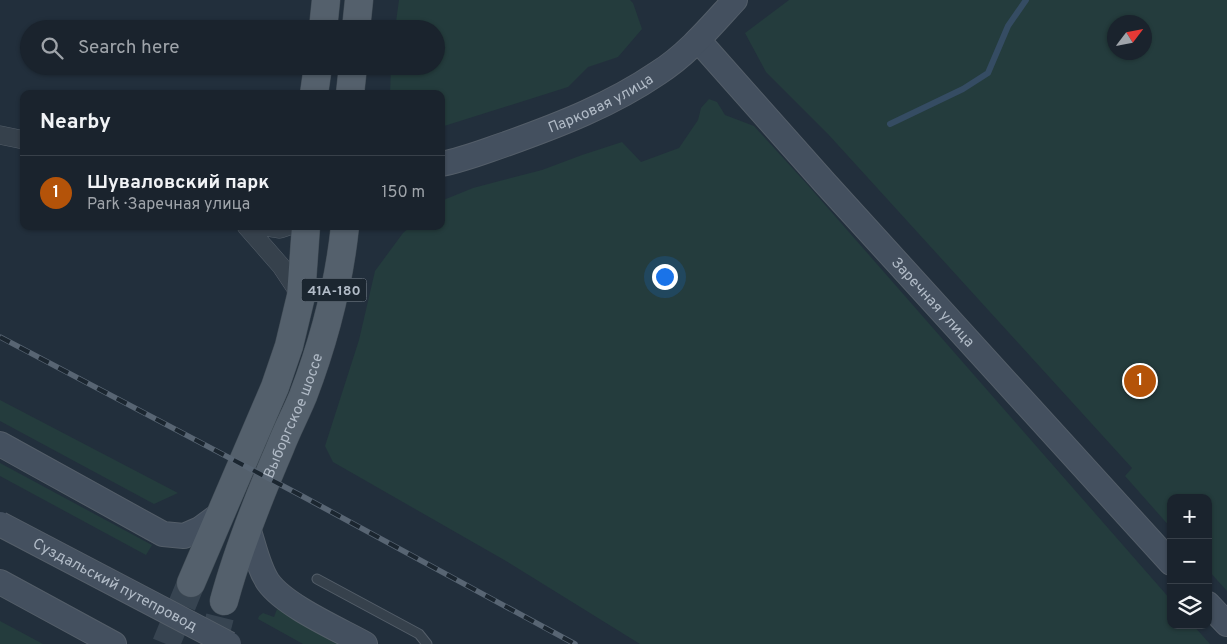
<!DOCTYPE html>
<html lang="en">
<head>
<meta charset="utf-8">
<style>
  body { margin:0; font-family:Overpass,sans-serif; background:#272f39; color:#f1f3f6 }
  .controls { position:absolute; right:15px; bottom:15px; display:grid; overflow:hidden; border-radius:10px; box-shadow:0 1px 4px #0004 }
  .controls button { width:45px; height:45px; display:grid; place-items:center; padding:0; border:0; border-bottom:1px solid #384049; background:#1a232d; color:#f1f3f6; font:25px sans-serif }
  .compass { position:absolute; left:1107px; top:15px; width:45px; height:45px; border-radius:50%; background:#1a232d; box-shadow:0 1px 4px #0004; rotate:58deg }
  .you { position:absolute; left:664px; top:276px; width:18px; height:18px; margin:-12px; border:4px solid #fff; border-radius:50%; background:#1a73e8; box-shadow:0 0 0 8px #1a73e833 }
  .badge { display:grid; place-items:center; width:32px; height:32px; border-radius:50%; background:#b45309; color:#fff; font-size:16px; font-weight:700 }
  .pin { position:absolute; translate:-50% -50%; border:2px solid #fff; box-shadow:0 1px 5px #0006 }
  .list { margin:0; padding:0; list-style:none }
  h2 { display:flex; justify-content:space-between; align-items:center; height:65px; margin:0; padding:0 20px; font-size:21px }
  h2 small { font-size:16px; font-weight:400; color:#9fa4aa }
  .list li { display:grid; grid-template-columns:32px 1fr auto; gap:15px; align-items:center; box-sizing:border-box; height:75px; padding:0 20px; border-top:1px solid #384049 }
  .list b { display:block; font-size:19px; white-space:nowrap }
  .list p { margin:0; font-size:16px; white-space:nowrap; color:#9fa4aa }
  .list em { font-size:16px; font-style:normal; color:#9fa4aa }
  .icon { flex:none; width:28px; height:28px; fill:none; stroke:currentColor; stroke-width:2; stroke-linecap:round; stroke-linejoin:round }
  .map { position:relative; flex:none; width:1227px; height:644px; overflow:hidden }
  .search { position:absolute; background:#1a232d; box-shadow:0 1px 4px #0004; left:20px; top:20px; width:425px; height:55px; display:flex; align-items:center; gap:12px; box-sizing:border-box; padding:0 18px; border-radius:28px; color:#9fa4aa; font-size:19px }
  .panel { position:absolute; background:#1a232d; box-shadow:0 1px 4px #0004; left:20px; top:90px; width:425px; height:140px; border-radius:10px }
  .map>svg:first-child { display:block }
  .green { fill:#243c3d; fill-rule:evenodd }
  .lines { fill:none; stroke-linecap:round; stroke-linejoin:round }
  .stream { stroke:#354c63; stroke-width:6 }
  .primary-tunnel { stroke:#374451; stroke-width:28; stroke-dasharray:28 14; stroke-linecap:butt }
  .lane-casing { stroke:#545e69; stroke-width:11 }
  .street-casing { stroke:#545e69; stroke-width:19 }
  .secondary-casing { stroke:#545e69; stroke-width:26 }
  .primary-casing { stroke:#3f4a54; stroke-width:29 }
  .lane { stroke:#36414c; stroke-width:9 }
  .street { stroke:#36414c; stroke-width:18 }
  .secondary { stroke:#44505f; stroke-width:24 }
  .primary { stroke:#54606c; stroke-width:28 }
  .rail-casing { stroke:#586573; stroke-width:5.5 }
  .rail { stroke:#1b2630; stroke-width:4; stroke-dasharray:11; stroke-linecap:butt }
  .secondary-bridge-casing { stroke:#545e69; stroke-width:26; stroke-linecap:butt }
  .secondary-bridge { stroke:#44505f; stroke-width:24 }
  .labels { text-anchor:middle; stroke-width:4.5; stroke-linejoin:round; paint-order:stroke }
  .shield { fill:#1b2630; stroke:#848e9a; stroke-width:1 }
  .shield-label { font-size:14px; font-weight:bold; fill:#b1bbc7 }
  .street-label { font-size:15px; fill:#b1bbc7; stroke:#1b2630 }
</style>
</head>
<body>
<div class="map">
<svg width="1227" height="644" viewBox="0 0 1227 644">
  <rect width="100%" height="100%" fill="#222f3c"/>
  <path class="green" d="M399 0H630L633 3 642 29 618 57 588 67 568 87 441 127V94H390L391 66H436V29H395Z
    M789 0H1227V591L1208 570V498H1171V528L1125 476 1132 468 828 134 766 72 745 33ZM1114 22H1144V52H1114Z
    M709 99 717 102 725 115 754 126 806 183 1171 600V625H1193L1210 644H640L506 561 333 462 325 446 359 340 375 271 403 233 411 226H441V201L473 188 542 170 582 155 622 142 641 162 679 148 698 120 701 108Z
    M0 400 178 493 154 504 0 421Z
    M0 463 152 545 146 555 0 476Z
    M277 609 344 644H303L258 619 259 616 263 613 274 617Z
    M0 621 43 644H0Z"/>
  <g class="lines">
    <path class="stream" d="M890 124 963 89 988 73 1008 26 1026 0"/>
    <path class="primary-tunnel" d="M166 644 191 583
      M213 644 224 601"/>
    <g class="lane-casing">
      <path id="lane" d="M317 579 419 634 427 644"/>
    </g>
    <g class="street-casing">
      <path id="street" d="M0 135 24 140
        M246 226 281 266 301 296
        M261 226 280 229 289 226"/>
    </g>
    <g class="secondary-casing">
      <g id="secondary">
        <path id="s1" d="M698 40 825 183 1171 563"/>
        <path id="s2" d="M441 164C463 160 485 151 506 144 559 125 611 105 658 73 688 54 711 26 735 0"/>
        <path d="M0 444 163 534 184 536 200 529 219 515"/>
        <path d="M248 528C254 545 258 567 268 582 285 606 338 629 365 644"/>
        <path d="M0 582 114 644"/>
        <path d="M1208 604 1227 624"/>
      </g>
    </g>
    <g class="primary-casing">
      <g id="primary">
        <path d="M323 29 326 0"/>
        <path d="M356 29 359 0"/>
        <path d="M314 94 318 66"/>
        <path d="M350 94 353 66"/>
        <path d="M191 583 275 387 289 346 301 296 306 226"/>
        <path id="s3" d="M224 601C238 549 259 497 280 448 287 430 296 413 303 396 324 341 339 284 345 226"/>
      </g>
    </g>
    <use href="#lane" class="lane"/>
    <use href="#street" class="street"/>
    <use href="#secondary" class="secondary"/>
    <use href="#primary" class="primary"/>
    <g class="rail-casing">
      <path id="rail" d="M0 337 302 496 575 644"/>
    </g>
    <use href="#rail" class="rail"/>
    <g class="secondary-bridge-casing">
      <g id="secondary-bridge">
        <path id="s4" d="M0 524 229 644"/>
      </g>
    </g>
    <use href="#secondary-bridge" class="secondary-bridge"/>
  </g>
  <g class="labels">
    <rect class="shield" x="301.5" y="278.5" width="65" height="23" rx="4"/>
    <g class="shield-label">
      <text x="334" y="295">41А-180</text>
    </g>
    <g class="street-label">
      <text dy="5" stroke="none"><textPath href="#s2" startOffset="171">Парковая улица</textPath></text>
      <text dy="5" stroke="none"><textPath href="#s1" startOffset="352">Заречная улица</textPath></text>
      <text dy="5" stroke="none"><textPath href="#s3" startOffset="198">Выборгское шоссе</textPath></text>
      <text dy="5" stroke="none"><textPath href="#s4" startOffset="130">Суздальский путепровод</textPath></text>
    </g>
  </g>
</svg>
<div class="controls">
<button>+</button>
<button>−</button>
<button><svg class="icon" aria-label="layers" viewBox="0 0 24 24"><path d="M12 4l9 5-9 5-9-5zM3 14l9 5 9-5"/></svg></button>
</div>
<svg class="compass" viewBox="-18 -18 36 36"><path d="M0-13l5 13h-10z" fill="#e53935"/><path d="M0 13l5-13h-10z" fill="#9fa4aa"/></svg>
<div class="you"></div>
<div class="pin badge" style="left:1140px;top:381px">1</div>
<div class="search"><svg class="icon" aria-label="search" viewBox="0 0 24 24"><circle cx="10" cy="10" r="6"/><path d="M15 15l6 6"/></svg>Search here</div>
<section class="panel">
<h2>Nearby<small></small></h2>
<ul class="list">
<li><span class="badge">1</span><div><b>Шуваловский парк</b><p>Park · Заречная улица</p></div><em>150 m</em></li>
</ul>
</section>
</div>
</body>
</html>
